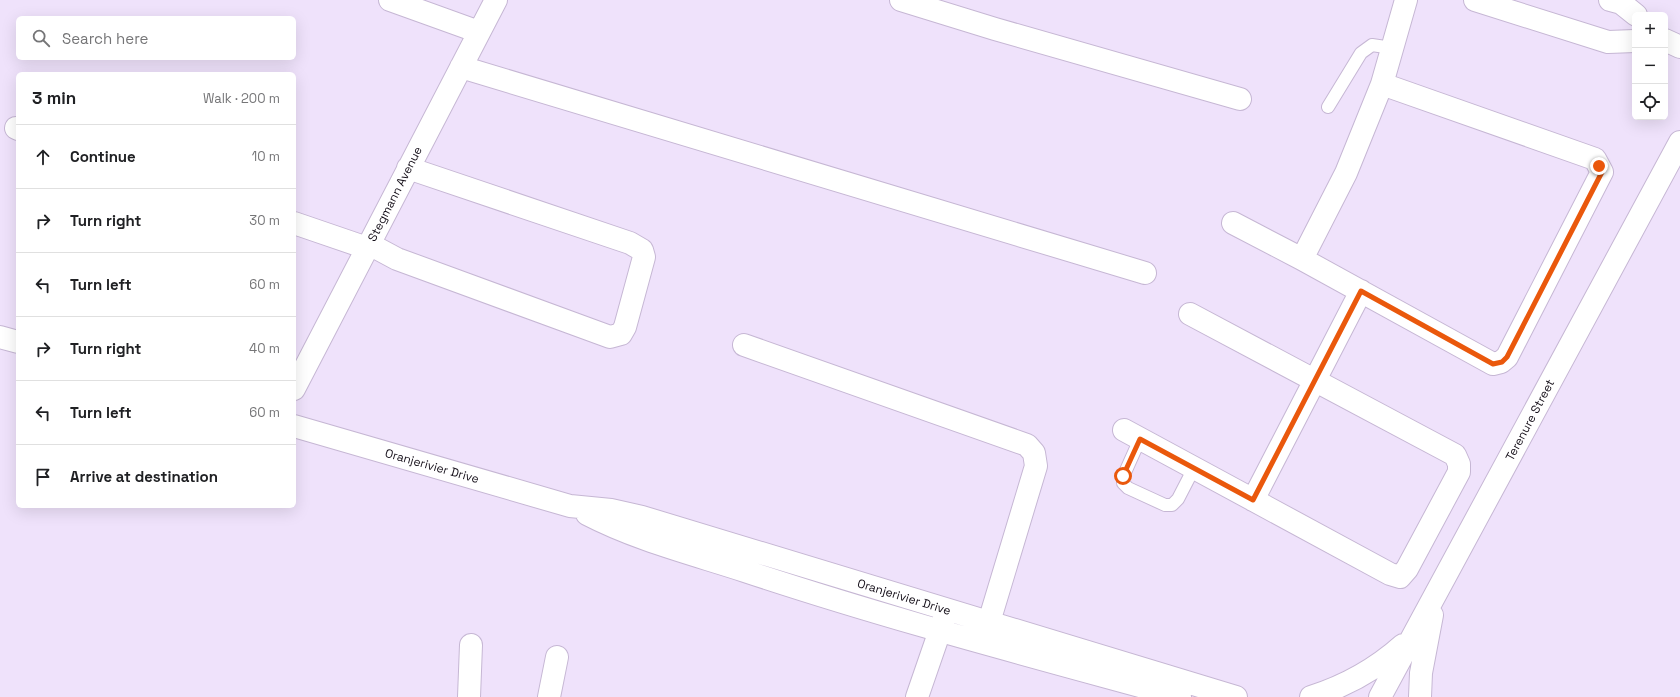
<!DOCTYPE html>
<html lang="en">
<head>
<meta charset="utf-8">
<style>
  body { margin:0; font-family:"Space Grotesk",sans-serif; background:#f6f6f6; color:#202124 }
  .controls { position:absolute; right:12px; top:12px; display:grid; overflow:hidden; border-radius:6px; box-shadow:0 4px 16px #0002 }
  .controls button { width:36px; height:36px; display:grid; place-items:center; padding:0; border:0; border-bottom:1px solid #e0e0e0; background:#fff; color:#202124; font:20px sans-serif }
  .stop { position:absolute; width:12px; height:12px; margin:-9px; border:3px solid #ea580c; border-radius:50%; background:#fff }
  .stop.end { background:#ea580c; border-color:#fff; box-shadow:0 1px 4px #0008 }
  .list { margin:0; padding:0; list-style:none }
  h2 { display:flex; justify-content:space-between; align-items:center; height:52px; margin:0; padding:0 16px; font-size:17px }
  h2 small { font-size:13px; font-weight:400; color:#757577 }
  .list li { display:grid; grid-template-columns:26px 1fr auto; gap:12px; align-items:center; box-sizing:border-box; height:64px; padding:0 16px; border-top:1px solid #e0e0e0 }
  .list b { display:block; font-size:15px; white-space:nowrap }
  .list em { font-size:13px; font-style:normal; color:#757577 }
  .icon { flex:none; width:22px; height:22px; fill:none; stroke:currentColor; stroke-width:2; stroke-linecap:round; stroke-linejoin:round }
  .map { position:relative; flex:none; width:1680px; height:697px; overflow:hidden }
  .search { position:absolute; background:#fff; box-shadow:0 4px 16px #0002; left:16px; top:16px; width:280px; height:44px; display:flex; align-items:center; gap:10px; box-sizing:border-box; padding:0 14px; border-radius:6px; color:#757577; font-size:15px }
  .panel { position:absolute; background:#fff; box-shadow:0 4px 16px #0002; left:16px; top:72px; width:280px; height:436px; border-radius:6px }
  .map>svg:first-child { display:block }
  .lines { fill:none; stroke-linecap:round; stroke-linejoin:round }
  .lane-casing { stroke:#c6b7d4; stroke-width:14 }
  .street-casing { stroke:#c6b7d4; stroke-width:24 }
  .secondary-casing { stroke:#c6b7d4; stroke-width:24 }
  .lane { stroke:#fff; stroke-width:12 }
  .street { stroke:#fff; stroke-width:22 }
  .secondary { stroke:#fff; stroke-width:22 }
  .route { stroke:#ea580c; stroke-width:5 }
  .labels { text-anchor:middle; stroke-width:4; stroke-linejoin:round; paint-order:stroke }
  .street-label { font-size:12px; fill:#140e18; stroke:#fff }
</style>
</head>
<body>
<div class="map">
<svg width="1680" height="697" viewBox="0 0 1680 697">
  <rect width="100%" height="100%" fill="#efe2fb"/>
  <g class="lines">
    <g class="lane-casing">
      <path id="lane" d="M1328 107 1361 53 1372 45 1392 48
        M1140 439 1123 477V483L1128 488 1165 505H1172L1178 499 1194 468"/>
    </g>
    <g class="street-casing">
      <path id="street" d="M390 0 479 32
        M901 0 995 29 1240 99
        M1475 0 1608 42 1635 41
        M1610 0 1621 3 1636 15
        M1665 40 1680 47
        M461 67 1145 273
        M16 128 18 129
        M294 223 367 248
        M1233 223 1302 259 1493 364 1501 362 1507 357 1602 172 1595 159 1382 84
        M369 244 397 259 610 337 621 334 625 327 644 257 642 250 630 243 408 168
        M1302 259 1346 173 1382 84 1406 0
        M744 345 1027 445 1034 453 1036 466 989 622
        M294 389 496 0
        M1124 430 1390 574 1400 577 1407 569 1459 472V464L1455 455 1190 314
        M1253 500 1361 291
        M469 697 471 645
        M549 697 557 657
        M917 697 946 613"/>
    </g>
    <g class="secondary-casing">
      <path id="secondary" d="M0 337 18 342
        M294 426 570 506 611 510 642 517 1236 697
        M587 514C637 540 693 554 745 571 889 619 1035 657 1180 697
        M1311 697C1346 686 1375 670 1403 645
        M1380 697 1680 142
        M1420 697 1421 673 1432 615"/>
    </g>
    <use href="#lane" class="lane"/>
    <use href="#street" class="street"/>
    <use href="#secondary" class="secondary"/>
  </g>
  <g class="lines">
    <path class="route" d="M1123 476 1140 439 1253 500 1361 291 1493 364 1502 362 1507 357 1602 172 1599 166"/>
  </g>
  <g class="labels">
    <g class="street-label">
      <text transform="translate(395 194) rotate(-63)" y="4">Stegmann Avenue</text>
      <text transform="translate(1530 420) rotate(-62)" y="4">Terenure Street</text>
      <text transform="translate(432 466) rotate(16)" y="4">Oranjerivier Drive</text>
      <text transform="translate(904 597) rotate(17)" y="4">Oranjerivier Drive</text>
    </g>
  </g>
</svg>
<div class="controls">
<button>+</button>
<button>−</button>
<button><svg class="icon" aria-label="locate" viewBox="0 0 24 24"><circle cx="12" cy="12" r="6"/><path d="M12 2v4M12 18v4M2 12h4M18 12h4"/></svg></button>
</div>
<div class="stop" style="left:1123px;top:476px"></div>
<div class="stop end" style="left:1599px;top:166px"></div>
<div class="search"><svg class="icon" aria-label="search" viewBox="0 0 24 24"><circle cx="10" cy="10" r="6"/><path d="M15 15l6 6"/></svg>Search here</div>
<section class="panel">
<h2>3 min<small>Walk · 200 m</small></h2>
<ul class="list">
<li><svg class="icon" aria-label="ahead" viewBox="0 0 24 24"><path d="M12 20V5M6 11l6-6 6 6"/></svg><div><b>Continue</b></div><em>10 m</em></li>
<li><svg class="icon" aria-label="right" viewBox="0 0 24 24"><path d="M7 20v-9h11M14 6l5 5-5 5"/></svg><div><b>Turn right</b></div><em>30 m</em></li>
<li><svg class="icon" aria-label="left" viewBox="0 0 24 24"><path d="M17 20v-9H6M10 6l-5 5 5 5"/></svg><div><b>Turn left</b></div><em>60 m</em></li>
<li><svg class="icon" aria-label="right" viewBox="0 0 24 24"><path d="M7 20v-9h11M14 6l5 5-5 5"/></svg><div><b>Turn right</b></div><em>40 m</em></li>
<li><svg class="icon" aria-label="left" viewBox="0 0 24 24"><path d="M17 20v-9H6M10 6l-5 5 5 5"/></svg><div><b>Turn left</b></div><em>60 m</em></li>
<li><svg class="icon" aria-label="arrive" viewBox="0 0 24 24"><path d="M6 21V4h12l-3 4 3 4H6"/></svg><div><b>Arrive at destination</b></div></li>
</ul>
</section>
</div>
</body>
</html>
